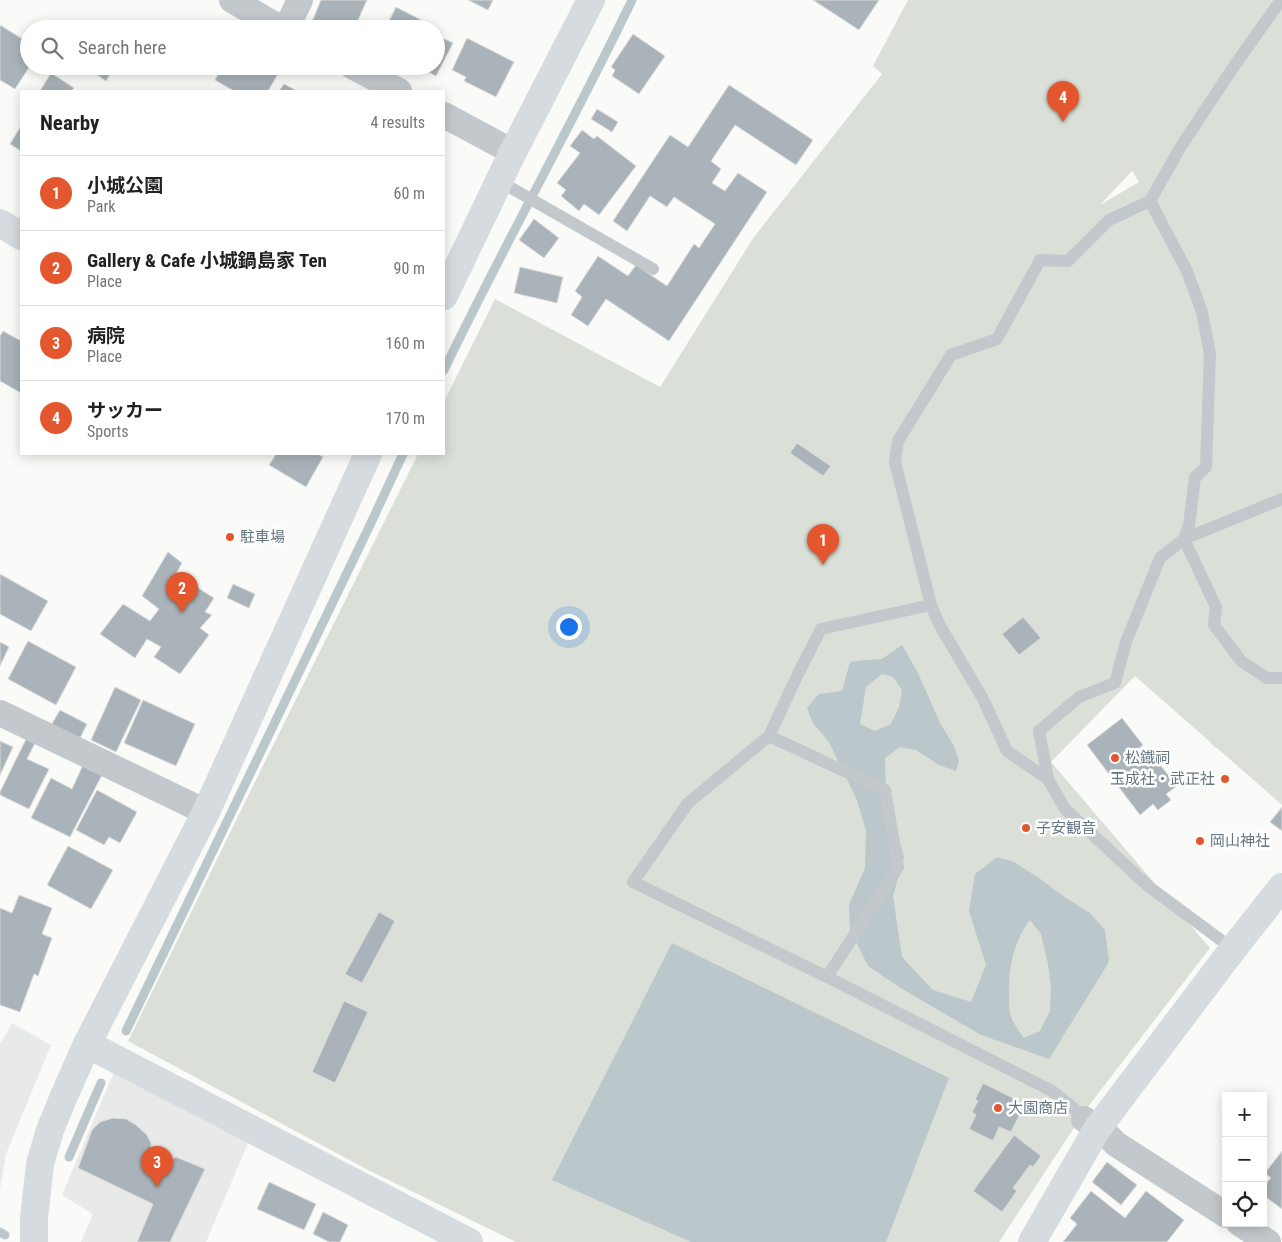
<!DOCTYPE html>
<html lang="en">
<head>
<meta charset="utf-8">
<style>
  body { margin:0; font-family:"Roboto Condensed","Noto Sans JP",sans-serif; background:#f6f6f6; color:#222 }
  .controls { position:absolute; right:15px; bottom:15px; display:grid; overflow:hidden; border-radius:0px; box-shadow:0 2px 12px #0003 }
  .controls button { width:45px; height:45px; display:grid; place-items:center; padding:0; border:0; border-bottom:1px solid #e0e0e0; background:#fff; color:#222; font:25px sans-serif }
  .you { position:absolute; left:568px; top:626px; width:18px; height:18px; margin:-12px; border:4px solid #fff; border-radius:50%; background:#1a73e8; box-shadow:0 0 0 8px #1a73e833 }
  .badge { display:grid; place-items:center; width:32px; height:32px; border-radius:50%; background:#e4572e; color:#fff; font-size:16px; font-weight:700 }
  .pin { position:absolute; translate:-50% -41px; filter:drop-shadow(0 1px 2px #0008) }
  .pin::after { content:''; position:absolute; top:26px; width:18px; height:15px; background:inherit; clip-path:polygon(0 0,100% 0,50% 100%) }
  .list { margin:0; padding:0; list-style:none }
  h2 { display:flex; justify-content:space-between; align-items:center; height:65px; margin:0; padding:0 20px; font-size:21px }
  h2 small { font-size:16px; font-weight:400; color:#767676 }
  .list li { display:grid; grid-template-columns:32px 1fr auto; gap:15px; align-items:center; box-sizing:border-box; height:75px; padding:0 20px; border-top:1px solid #e0e0e0 }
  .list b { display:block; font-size:19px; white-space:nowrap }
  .list p { margin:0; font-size:16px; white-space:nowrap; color:#767676 }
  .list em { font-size:16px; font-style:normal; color:#767676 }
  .icon { flex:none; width:28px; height:28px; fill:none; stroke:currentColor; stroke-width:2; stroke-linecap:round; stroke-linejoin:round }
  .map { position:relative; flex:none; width:1282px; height:1242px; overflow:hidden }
  .search { position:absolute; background:#fff; box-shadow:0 2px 12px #0003; left:20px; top:20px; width:425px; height:55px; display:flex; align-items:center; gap:12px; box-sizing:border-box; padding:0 18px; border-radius:28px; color:#767676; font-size:19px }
  .panel { position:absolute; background:#fff; box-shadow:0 2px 12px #0003; left:20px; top:90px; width:425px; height:365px; border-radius:0px }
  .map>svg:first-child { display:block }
  .built { fill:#e8e9e9 }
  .green { fill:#dadfd7; fill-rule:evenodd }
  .water { fill:#bbc7cb; fill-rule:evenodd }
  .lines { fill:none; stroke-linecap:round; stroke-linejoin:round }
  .stream { stroke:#bbc7cb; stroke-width:9 }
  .building { fill:#aab3b9; stroke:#dcdcda }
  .lane { stroke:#c3c8cc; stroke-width:12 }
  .street { stroke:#c3c8cc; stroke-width:26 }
  .secondary { stroke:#d6dbdf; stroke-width:28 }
  .poi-dot { fill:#e4572e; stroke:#fff; stroke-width:2 }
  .labels { text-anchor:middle; stroke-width:5; stroke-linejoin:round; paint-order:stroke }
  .poi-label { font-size:15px; fill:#657683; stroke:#fff; text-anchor:start }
</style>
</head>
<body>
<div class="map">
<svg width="1282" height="1242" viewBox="0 0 1282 1242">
  <rect width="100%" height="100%" fill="#fafaf8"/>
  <path class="built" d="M12 1023 51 1045 6 1154 0 1189V1044Z
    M114 1072 248 1143 206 1242H81L93 1214 62 1195Z"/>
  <path class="green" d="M908 0H1282V805L1217 748 1214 747 1209 741 1135 676 1051 762 1210 948 1087 1108 999 1242H516L368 1170 128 1041 247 798 418 454H444V402L495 299 660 387 754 237 882 74 873 66ZM1132 171 1139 182 1100 205Z"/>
  <path class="water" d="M902 645 917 671 940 723 954 746 959 760 956 771 939 765 916 750 900 747 885 758 886 792 904 857 893 896 902 957 933 990 971 1002 986 965 969 911 975 874 997 857 1014 862 1039 878 1063 896 1090 913 1105 930 1109 962 1049 1059 981 1035 899 987 868 966 850 929 849 905 865 868 866 831 857 800 829 742 813 723 807 708 819 694 842 691 850 662 865 660 882 659ZM882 674 893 677 902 690 899 707 891 724 875 731 860 724 866 687ZM1030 920 1041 934 1048 964 1051 988 1050 1011 1040 1031 1024 1038C1019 1031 1012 1022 1010 1014 1009 1009 1009 1003 1009 998 1008 970 1013 942 1030 920Z
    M672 943 949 1078 886 1242H691L552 1180Z"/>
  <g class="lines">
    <path class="stream" d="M444 370C504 245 572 125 632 0
      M126 1031 370 525 403 454
      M69 1157 101 1083
      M0 1232 5 1235"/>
  </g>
  <path class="building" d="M321 0H367L354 29H320L311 24Z
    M468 0H493L488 10Z
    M813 0H879L859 30Z
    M396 7 421 20 417 29H385Z
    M0 25 29 43 30 66 15 89 0 80Z
    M633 34 665 56 639 94 612 76 615 70 611 67Z
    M436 35 453 43 436 76 417 66H436Z
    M467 38 514 62 496 97 464 81 466 77 452 70Z
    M84 66H115L106 81Z
    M223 66H265L278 74 268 91H234L215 80Z
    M51 73 74 88 71 91H40Z
    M284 84 297 91H279Z
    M729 85 813 140 796 165 735 125 711 161 721 169 712 183 725 191 738 173 767 192 669 341 606 299 588 326 571 315 582 297 575 291 598 256 628 276 636 265 667 286 694 244 699 248 715 224 674 197 667 207 650 196 627 231 613 221 670 135 688 147Z
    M597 109 618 122 612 132 591 119Z
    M21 126V151L10 144Z
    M582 130 594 139 597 136 636 166 599 215 584 204 579 211 561 196 566 190 557 183 580 153 570 146Z
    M534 219 559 238 544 258 519 240Z
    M520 267 563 277 557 303 514 293Z
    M3 331 21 341V393L0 381V336Z
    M797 443 831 466 823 476 790 453Z
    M276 454H318L323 457 306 487 269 465Z
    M168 552 182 563 176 574 214 598 205 612 212 615 200 628 209 635 180 674 154 657 161 647 147 639 135 658 100 634 123 604 150 621 159 609 142 596Z
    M0 574 48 601 31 631 0 614Z
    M233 584 255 594 249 608 227 598Z
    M1023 617 1041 638 1019 655 1002 634Z
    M28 641 76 667 56 705 8 679Z
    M0 642 9 647 0 666Z
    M115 687 141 700 116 752 91 740Z
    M143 700 195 724 176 766 124 743Z
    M60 710 87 724 78 742 50 727Z
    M1122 718 1143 745 1137 750 1146 762 1153 756 1177 786 1166 794 1171 800 1158 810 1153 804 1140 815 1118 786 1124 781 1115 769 1109 774 1087 745Z
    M27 737 36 741 27 759 49 769 29 809 0 795V792Z
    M0 741 13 747 0 775Z
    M83 765 102 775 70 837 31 818 51 778 72 789Z
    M97 790 137 812 120 843 109 837 104 845 76 830Z
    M1282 807V831L1270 822Z
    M68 846 113 870 91 909 47 885Z
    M19 895 52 908 42 934 52 938 38 976 34 974 20 1012 0 1005V908L12 913Z
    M379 912 395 921 362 983 345 974Z
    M344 1001 368 1012 335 1083 312 1072Z
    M983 1083 1025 1104 1011 1132 999 1127 993 1141 969 1129 976 1115 972 1112 978 1101 975 1100Z
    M113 1118 126 1119 136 1125 147 1135 151 1143V1149L173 1159 176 1157 205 1169 170 1242H137L153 1204 78 1168 92 1130 100 1122Z
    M1014 1135 1041 1156 1033 1167 1030 1165 1013 1188 1017 1191 1002 1212 973 1191Z
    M1282 1151V1209L1263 1195V1187L1271 1178 1265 1173Z
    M1107 1162 1137 1185 1121 1205 1092 1182Z
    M269 1182 316 1204 304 1230 257 1209Z
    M1091 1191 1125 1218 1146 1191 1184 1220 1167 1242H1063L1077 1224 1070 1218Z
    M323 1212 348 1225 340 1242H329L313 1234Z"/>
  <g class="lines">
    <path class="lane" d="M499 181 653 269
      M1150 201 1187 271 1202 312 1210 354 1206 467 1195 477 1189 525 1184 539 1216 607 1214 625 1241 661 1267 678H1282
      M931 605 821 629 798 674 769 736 885 790 898 867 827 977 1052 1091 1083 1116 1084 1119
      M769 736 688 803 633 882 827 977
      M1048 779 1039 731 1079 697 1115 683 1126 642 1160 558 1184 539 1282 499
      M1233 949 1148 886 1065 809 1048 779 1007 751 983 699 939 624 931 605 895 462 898 441 951 355 997 339 1040 260 1068 261 1109 220 1150 201 1180 148 1232 69 1281 0"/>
    <path class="street" d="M232 0 282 29
      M286 29 300 0
      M352 66 399 91
      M444 115 513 152
      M0 713 206 812
      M1084 1119 1097 1129 1104 1132 1116 1144 1226 1215
      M1239 1223 1268 1242"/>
    <path class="secondary" d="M0 223 21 236
      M444 296 513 152 591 0
      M87 1044 469 1242
      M34 1242V1218L40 1164 50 1130 64 1096 87 1044 206 812 368 454
      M1032 1242 1097 1129 1233 949 1282 887"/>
  </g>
  <g class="poi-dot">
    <circle cx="230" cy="537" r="5"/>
    <circle cx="1115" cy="758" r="5"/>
    <circle cx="1225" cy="779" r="5"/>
    <circle cx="1026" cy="828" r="5"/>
    <circle cx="1200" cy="841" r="5"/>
    <circle cx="998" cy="1108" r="5"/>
  </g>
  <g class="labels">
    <g class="poi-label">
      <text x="240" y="542">駐車場</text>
      <text x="1125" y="763">松鐡祠</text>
      <text x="1215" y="784" text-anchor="end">玉成社・武正社</text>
      <text x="1036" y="833">子安観音</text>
      <text x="1210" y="846">岡山神社</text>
      <text x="1008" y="1113">大園商店</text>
    </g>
  </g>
</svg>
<div class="controls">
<button>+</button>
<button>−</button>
<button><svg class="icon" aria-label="locate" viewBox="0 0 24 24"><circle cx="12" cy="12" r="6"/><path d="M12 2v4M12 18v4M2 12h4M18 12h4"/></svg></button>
</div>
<div class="you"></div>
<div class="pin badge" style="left:823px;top:565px">1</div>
<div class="pin badge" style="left:182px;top:613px">2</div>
<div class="pin badge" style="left:157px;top:1187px">3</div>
<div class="pin badge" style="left:1063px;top:122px">4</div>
<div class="search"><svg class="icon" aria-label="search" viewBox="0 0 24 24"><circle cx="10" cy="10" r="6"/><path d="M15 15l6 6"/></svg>Search here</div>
<section class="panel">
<h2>Nearby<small>4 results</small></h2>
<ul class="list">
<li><span class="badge">1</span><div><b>小城公園</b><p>Park</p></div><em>60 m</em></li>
<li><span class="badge">2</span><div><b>Gallery &amp; Cafe 小城鍋島家 Ten</b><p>Place</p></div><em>90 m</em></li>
<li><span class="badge">3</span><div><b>病院</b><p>Place</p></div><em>160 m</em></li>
<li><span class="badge">4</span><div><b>サッカー</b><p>Sports</p></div><em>170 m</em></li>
</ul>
</section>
</div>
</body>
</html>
